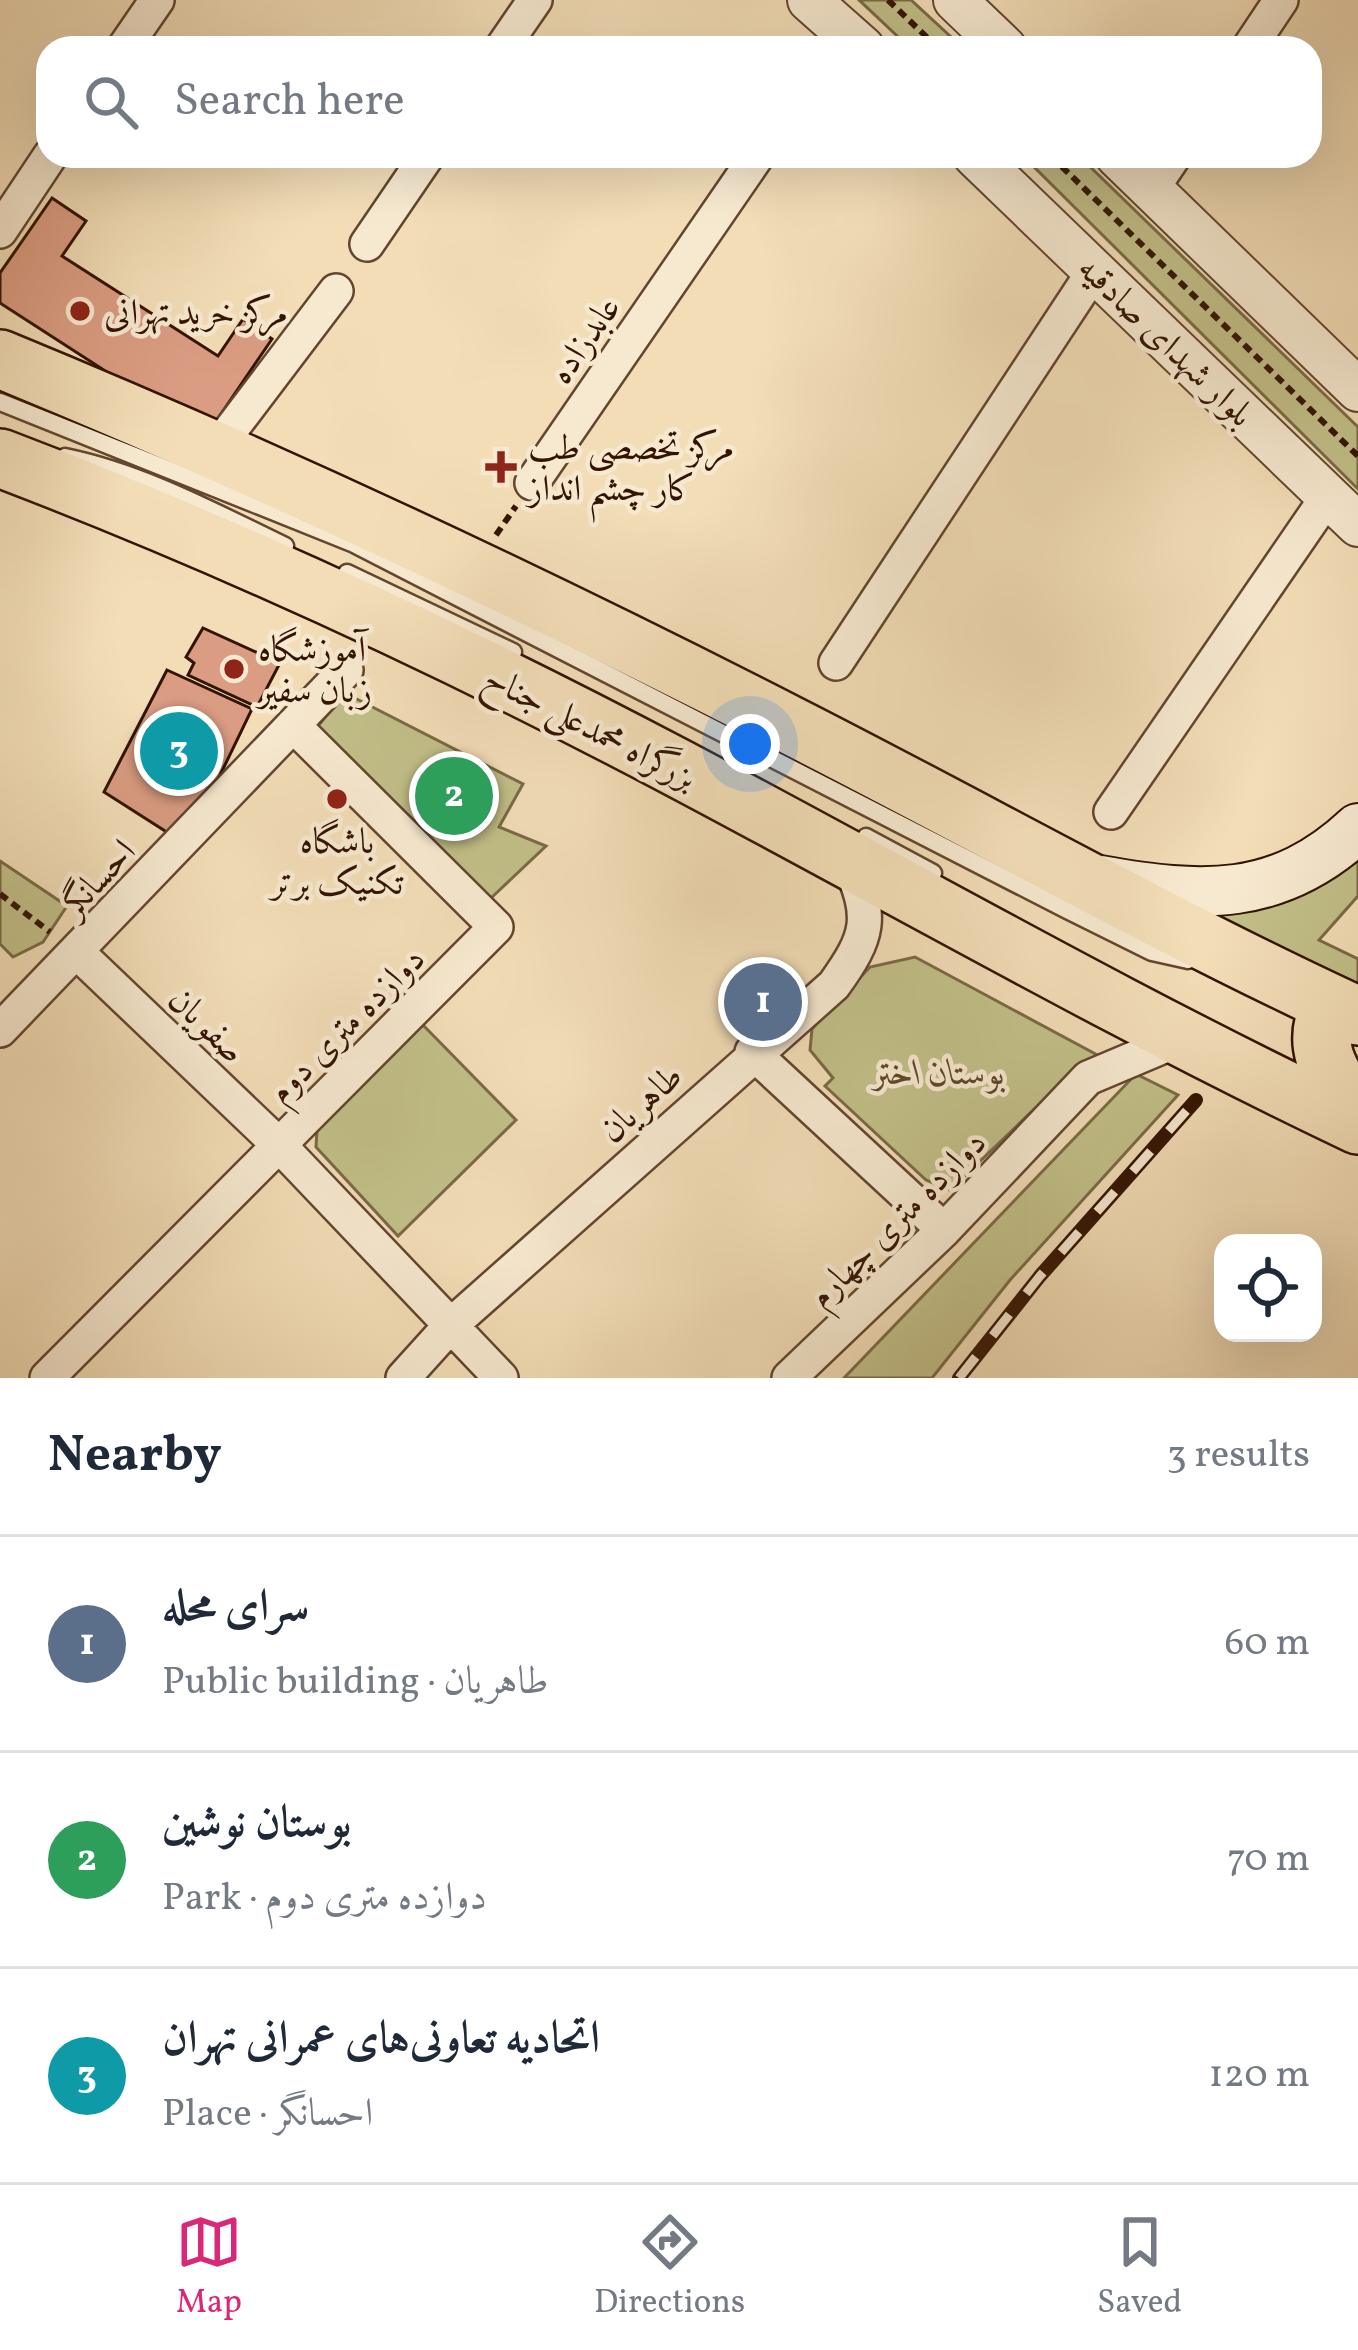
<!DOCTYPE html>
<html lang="en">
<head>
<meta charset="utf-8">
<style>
  body { margin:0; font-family:Vollkorn,Amiri,serif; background:#f2f2f3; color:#1f2937 }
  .controls { position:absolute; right:36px; bottom:36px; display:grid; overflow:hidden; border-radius:24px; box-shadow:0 12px 48px #0002 }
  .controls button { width:108px; height:108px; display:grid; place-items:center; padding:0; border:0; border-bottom:3px solid #e0e1e3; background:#fff; color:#1f2937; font:60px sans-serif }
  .you { position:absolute; left:750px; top:744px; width:42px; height:42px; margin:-30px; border:9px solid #fff; border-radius:50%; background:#1a73e8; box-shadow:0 0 0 18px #1a73e833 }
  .badge { display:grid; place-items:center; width:78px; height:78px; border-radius:50%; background:#db2777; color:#fff; font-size:39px; font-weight:700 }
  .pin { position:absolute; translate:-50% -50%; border:6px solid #fff; box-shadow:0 3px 12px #0006 }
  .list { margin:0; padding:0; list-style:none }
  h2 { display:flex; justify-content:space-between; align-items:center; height:156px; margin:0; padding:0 48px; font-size:51px }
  h2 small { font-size:39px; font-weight:400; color:#747a83 }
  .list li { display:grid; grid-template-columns:78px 1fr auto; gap:36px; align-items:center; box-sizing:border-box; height:216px; padding:0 48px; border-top:3px solid #e0e1e3 }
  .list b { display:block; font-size:45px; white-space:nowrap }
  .list p { margin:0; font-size:39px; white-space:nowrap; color:#747a83 }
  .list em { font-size:39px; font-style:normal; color:#747a83 }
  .icon { flex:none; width:66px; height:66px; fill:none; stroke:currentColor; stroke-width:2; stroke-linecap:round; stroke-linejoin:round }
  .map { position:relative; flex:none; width:1358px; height:1378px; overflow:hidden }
  .search { position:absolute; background:#fff; box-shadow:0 12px 48px #0002; left:36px; right:36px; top:36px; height:132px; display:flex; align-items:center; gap:30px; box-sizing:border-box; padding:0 42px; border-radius:36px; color:#747a83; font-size:45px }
  .sheet { height:804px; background:#fff }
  nav { display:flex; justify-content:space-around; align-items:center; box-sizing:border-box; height:168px; border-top:3px solid #e0e1e3; background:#fff; font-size:33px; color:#747a83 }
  nav a { display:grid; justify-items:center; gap:6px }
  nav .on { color:#db2777 }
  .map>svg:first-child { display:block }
  .green { fill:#c2bf89; stroke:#7a6a46; stroke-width:3 }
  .building { fill:#da9c82; stroke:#331402; stroke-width:3 }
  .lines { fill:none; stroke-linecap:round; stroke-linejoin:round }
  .service-casing { stroke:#63462f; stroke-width:21 }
  .minor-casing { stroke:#63462f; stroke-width:38 }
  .tertiary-casing { stroke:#63462f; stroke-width:46 }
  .secondary-casing { stroke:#331402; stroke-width:52 }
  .trunk-casing { stroke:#331402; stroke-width:62 }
  .path { stroke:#331402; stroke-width:6; stroke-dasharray:9 6; stroke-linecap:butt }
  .service { stroke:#f7e9d0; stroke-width:16 }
  .minor { stroke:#f7e9d0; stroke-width:33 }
  .tertiary { stroke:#f7e9d0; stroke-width:42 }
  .secondary { stroke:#f7e9d0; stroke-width:48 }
  .trunk { stroke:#f2ddb7; stroke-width:57 }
  .rail-casing { stroke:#331402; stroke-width:14 }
  .rail { stroke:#f7e9d0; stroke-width:9; stroke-dasharray:27; stroke-linecap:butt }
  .poi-dot { fill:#8f2418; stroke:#f7e9d0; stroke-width:4.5 }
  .labels { text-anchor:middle; stroke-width:9; stroke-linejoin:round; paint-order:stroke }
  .poi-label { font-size:36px; fill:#331402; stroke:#f7e9d0; text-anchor:start }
  .street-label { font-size:36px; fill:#331402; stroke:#f7e9d0 }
  .park-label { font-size:36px; font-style:italic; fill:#5e472a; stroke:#f7e9d0 }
</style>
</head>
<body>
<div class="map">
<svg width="1358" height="1378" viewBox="0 0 1358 1378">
  <rect width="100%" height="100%" fill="#f2ddb7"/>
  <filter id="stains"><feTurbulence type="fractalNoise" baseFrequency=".00167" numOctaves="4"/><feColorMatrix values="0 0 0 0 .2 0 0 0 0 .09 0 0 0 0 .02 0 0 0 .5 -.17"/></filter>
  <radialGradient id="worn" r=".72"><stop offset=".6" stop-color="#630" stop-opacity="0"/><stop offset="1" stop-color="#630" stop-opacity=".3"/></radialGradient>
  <path class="green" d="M859 0H911L963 48H910Z
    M1023 156H1079L1358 427V489Z
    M345 693 523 784 499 827 546 846 490 899 318 726Z
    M1358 860V896L1319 940 1358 959V997L1177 904C1249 910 1299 905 1358 860Z
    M0 861 67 906 43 942 13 957 0 944Z
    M915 957 1101 1057 1075 1070 950 1190 926 1180 825 1086 833 1078 810 1050 812 1029 870 967Z
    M422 1024 516 1120 398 1236 316 1147 317 1129Z
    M1136 1074 1178 1095 1010 1280 932 1378H844Z"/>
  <path class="building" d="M52 198 86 221 62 256 218 356 243 319 272 339 206 436 0 303V273Z
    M203 628 280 663 257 707 188 675 194 663 186 657Z
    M167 670 252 709 209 798 173 836 104 792Z"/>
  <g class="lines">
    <g class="service-casing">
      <path id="service" d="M0 402 352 543 1067 910 1152 952 1188 960
        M65 457C143 473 214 512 285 546
        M347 573 513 652
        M866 837 933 873"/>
    </g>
    <g class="minor-casing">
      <path id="minor" d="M124 48 157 0
        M502 48 535 0
        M1249 48 1281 0
        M1151 190 1174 156
        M0 231 50 156
        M367 244 427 156
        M217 448 336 291
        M532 483 757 156
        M836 663 1094 271
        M1111 812 1328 496
        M79 954 280 1146 501 1378
        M0 1030 346 670
        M752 1052 944 1230
        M47 1378 496 927 293 725
        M403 1378 450 1326 834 985C869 936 874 918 848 861
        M789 1378 944 1230 1088 1078 1178 1040"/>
    </g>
    <g class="tertiary-casing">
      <path id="tertiary" d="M809 0 863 48
        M955 0 1005 48
        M975 156 1358 525
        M1117 156 1358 390"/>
    </g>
    <g class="secondary-casing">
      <path id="secondary" d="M1100 880C1201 898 1278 903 1358 828"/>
    </g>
    <g class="trunk-casing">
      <path id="trunk" d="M0 359C270 470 532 593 792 726 981 822 1165 927 1358 1016
        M0 458C231 546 458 652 676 767 903 887 1126 1015 1358 1125
        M1332 1004C1306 1047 1335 1080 1358 1116"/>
    </g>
    <path class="path" d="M888 0 938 48
      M1051 156 1358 456
      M496 535 516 506
      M0 894 50 932"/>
    <use href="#service" class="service"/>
    <use href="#minor" class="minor"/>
    <use href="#tertiary" class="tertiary"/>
    <use href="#secondary" class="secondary"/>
    <use href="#trunk" class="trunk"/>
    <g class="rail-casing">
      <path id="rail" d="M959 1378 1040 1276 1196 1100"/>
    </g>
    <use href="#rail" class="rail"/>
  </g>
  <g class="poi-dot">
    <circle cx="80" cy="311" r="12"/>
    <path d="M495 449h12v12h12v12h-12v12h-12v-12h-12v-12h12z"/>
    <circle cx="234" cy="669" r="12"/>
    <circle cx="337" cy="799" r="12"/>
  </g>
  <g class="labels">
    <g class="poi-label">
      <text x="104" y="324">مرکز خرید تهرانی</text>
      <text x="528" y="459">مرکز تخصصی طب<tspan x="528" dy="41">کار چشم انداز</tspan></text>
      <text x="258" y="661">آموزشگاه<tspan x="258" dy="41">زبان سفیر</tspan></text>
      <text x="337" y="853" text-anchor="middle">باشگاه<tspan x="337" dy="41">تکنیک برتر</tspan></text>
    </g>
    <g class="street-label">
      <text transform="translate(583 339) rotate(-55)" y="13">عابدزاده</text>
      <text transform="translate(1167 340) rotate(44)" y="13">بلوار شهدای صادقیه</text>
      <text transform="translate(591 726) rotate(27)" y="13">بزرگراه محمدعلی جناح</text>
      <text transform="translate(97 877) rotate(-47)" y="13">احسانگر</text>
      <text transform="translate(208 1024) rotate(44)" y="13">صفویان</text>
      <text transform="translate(345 1024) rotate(-45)" y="13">دوازده متری دوم</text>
      <text transform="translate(640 1102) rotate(-42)" y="13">طاهریان</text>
      <text transform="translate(896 1218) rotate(-45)" y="13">دوازده متری چهارم</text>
    </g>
    <g class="park-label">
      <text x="939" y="1084">بوستان اختر</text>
    </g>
  </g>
  <rect width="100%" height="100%" filter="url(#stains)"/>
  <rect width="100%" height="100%" fill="url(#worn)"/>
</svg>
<div class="controls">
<button><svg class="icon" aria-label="locate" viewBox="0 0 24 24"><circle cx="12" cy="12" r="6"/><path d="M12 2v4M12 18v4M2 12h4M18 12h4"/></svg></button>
</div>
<div class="you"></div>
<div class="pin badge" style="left:763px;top:1002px;background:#5c6f8a">1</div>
<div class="pin badge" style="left:454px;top:796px;background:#2e9e5b">2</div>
<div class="pin badge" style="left:179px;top:751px;background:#0f9aa8">3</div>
<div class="search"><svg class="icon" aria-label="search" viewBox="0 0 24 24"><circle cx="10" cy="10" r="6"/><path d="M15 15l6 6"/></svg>Search here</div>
</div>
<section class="sheet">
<h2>Nearby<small>3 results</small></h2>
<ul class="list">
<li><span class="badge" style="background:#5c6f8a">1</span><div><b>سرای محله</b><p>Public building · طاهریان</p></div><em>60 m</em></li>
<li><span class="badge" style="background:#2e9e5b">2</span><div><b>بوستان نوشین</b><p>Park · دوازده متری دوم</p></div><em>70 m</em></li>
<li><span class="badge" style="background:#0f9aa8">3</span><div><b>اتحادیه تعاونی‌های عمرانی تهران</b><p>Place · احسانگر</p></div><em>120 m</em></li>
</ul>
</section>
<nav>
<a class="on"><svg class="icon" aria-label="map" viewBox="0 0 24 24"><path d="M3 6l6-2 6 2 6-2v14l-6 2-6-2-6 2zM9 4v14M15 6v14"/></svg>Map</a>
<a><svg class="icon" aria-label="directions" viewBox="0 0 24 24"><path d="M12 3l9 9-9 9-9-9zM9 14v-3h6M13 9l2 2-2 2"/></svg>Directions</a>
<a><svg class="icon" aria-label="saved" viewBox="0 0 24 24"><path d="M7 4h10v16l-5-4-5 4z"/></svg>Saved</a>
</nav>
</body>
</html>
